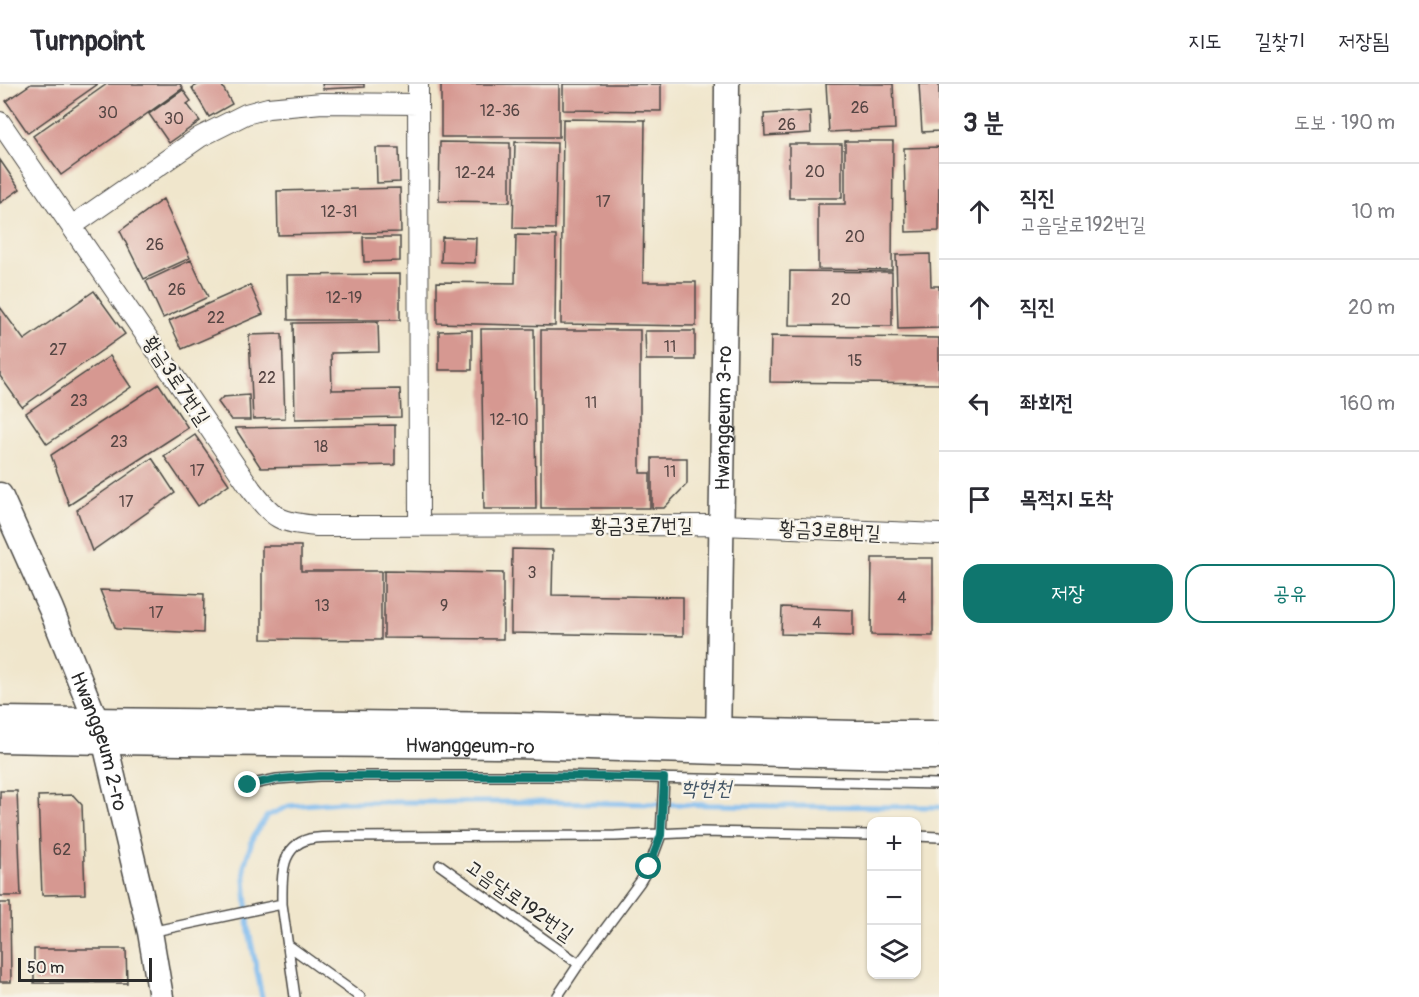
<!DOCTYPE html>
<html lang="ko">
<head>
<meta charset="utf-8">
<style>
  body { margin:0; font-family:Pangolin,"Poor Story",sans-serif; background:#f7f7f7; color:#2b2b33 }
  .controls { position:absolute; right:18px; bottom:18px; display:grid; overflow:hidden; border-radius:12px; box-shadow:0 2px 4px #0004 }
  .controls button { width:54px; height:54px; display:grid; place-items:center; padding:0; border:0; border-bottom:2px solid #e1e1e2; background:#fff; color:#2b2b33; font:30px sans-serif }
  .scale { position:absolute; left:18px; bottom:15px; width:134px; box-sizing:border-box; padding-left:6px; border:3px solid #2b2b2b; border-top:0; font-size:16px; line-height:21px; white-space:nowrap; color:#2b2b2b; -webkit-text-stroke:4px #f7f3e8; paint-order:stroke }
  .stop { position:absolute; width:18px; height:18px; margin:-14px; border:4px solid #0f766e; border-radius:50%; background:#fff }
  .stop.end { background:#0f766e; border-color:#fff; box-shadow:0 2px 6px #0008 }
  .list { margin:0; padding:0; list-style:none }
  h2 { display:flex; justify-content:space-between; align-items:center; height:78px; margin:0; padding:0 24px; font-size:26px }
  h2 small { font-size:20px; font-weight:400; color:#7c7c81 }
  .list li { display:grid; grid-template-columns:39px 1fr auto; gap:18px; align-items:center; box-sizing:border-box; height:96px; padding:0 24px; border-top:2px solid #e1e1e2 }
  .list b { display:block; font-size:22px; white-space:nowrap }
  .list p { margin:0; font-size:20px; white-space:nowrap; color:#7c7c81 }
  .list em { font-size:20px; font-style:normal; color:#7c7c81 }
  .actions { display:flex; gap:12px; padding:18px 24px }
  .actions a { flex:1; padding:14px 0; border:2px solid #0f766e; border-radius:18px; text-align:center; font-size:21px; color:#0f766e }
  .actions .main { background:#0f766e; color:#fff }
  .icon { flex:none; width:33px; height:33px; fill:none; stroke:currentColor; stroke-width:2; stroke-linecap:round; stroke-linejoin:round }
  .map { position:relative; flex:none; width:939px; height:913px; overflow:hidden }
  header { display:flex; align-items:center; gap:36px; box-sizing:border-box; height:84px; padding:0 30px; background:#fff; border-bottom:2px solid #e1e1e2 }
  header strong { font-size:28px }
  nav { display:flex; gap:33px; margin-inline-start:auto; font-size:21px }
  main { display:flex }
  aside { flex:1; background:#fff }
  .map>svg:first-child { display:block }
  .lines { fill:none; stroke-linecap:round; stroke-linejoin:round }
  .stream { stroke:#7bbaef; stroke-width:5 }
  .building { fill:#d69891 }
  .service-casing { stroke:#494743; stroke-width:12 }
  .minor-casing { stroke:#494743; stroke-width:22 }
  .tertiary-casing { stroke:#494743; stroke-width:27 }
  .service { stroke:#fff; stroke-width:9 }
  .minor { stroke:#fff; stroke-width:20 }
  .tertiary { stroke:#fff; stroke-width:24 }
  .route { stroke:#0f766e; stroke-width:8 }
  .labels { text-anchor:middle; stroke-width:4.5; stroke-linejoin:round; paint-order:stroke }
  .number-label { font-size:16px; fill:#564644 }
  .street-label { font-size:20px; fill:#2b2b2b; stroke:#f7f3e8 }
  .water-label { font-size:21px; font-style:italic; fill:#435666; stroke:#f7f3e8 }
</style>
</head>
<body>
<header>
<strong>Turnpoint</strong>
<nav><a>지도</a><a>길찾기</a><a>저장됨</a></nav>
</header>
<main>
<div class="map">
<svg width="939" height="913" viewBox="0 0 939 913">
  <rect width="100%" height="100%" fill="#f7f3e8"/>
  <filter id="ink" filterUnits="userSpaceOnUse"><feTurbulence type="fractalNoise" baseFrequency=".0167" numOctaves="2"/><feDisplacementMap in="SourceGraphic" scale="12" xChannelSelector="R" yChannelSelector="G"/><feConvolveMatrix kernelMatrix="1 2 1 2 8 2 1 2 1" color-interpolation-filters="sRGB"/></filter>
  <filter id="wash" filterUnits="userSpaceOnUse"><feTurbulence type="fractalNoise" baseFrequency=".008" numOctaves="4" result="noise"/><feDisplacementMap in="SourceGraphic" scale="24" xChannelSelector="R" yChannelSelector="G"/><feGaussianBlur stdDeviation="1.35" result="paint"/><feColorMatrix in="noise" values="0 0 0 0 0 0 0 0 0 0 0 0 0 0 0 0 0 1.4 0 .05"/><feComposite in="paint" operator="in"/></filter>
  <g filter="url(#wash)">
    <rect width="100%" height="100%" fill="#f0e6cc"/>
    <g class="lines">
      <path class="stream" d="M262 913 249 847 244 782 254 751 267 732 289 722 341 718H536L779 722 939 723"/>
    </g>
    <g id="blocks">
      <path class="building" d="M31 0H98L28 49 6 17Z
        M107 0H180L183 4 61 91 33 52Z
        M199 0H221L232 20 209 33 192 4Z
        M322 0H364V3L323 5Z
        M441 0H559V53H441Z
        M563 0H661V27L563 26Z
        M826 0H893L895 45 829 48Z
        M919 0H939V47L922 48Z
        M183 6 191 17 187 20 200 37 169 59 149 30Z
        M810 27 811 49 765 52 764 30Z
        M563 35 645 36 643 198H696V242L561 240Z
        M845 57H893L892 186 818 185V120H845Z
        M440 58 510 59V118L439 117Z
        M515 58 557 59 555 145 513 144Z
        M789 60H842V114H789Z
        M939 63V147L906 148 904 64Z
        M376 64H399L400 98 377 99Z
        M0 76 20 105 0 119Z
        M400 104 401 148 278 151 277 107Z
        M163 115 190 174 144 195 120 147Z
        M516 151 556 152 555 242 437 239V198L515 199Z
        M363 153H400V177L364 178Z
        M442 153 476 154 475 179 441 178Z
        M930 170 931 202H939V244L898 245 896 171Z
        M191 176 208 213 163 234 146 197Z
        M790 187 892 188V242L789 241Z
        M400 190V236H288L287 191Z
        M250 201 263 230 182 265 169 237Z
        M94 207 125 250 22 323 0 292V223L24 256Z
        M378 238 379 268 331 269 332 306 400 305 401 333 295 335 293 239Z
        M481 245H534L536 425H484Z
        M472 246V286H439V247Z
        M541 246H640V389H650V424H541Z
        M645 247H695V276H646Z
        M282 250 285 334 253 335 249 251Z
        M771 252 939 254V300L770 298Z
        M110 272 131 303 47 360 26 329Z
        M159 300 188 344 69 421 51 371Z
        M249 311 250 336H231L218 318 223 313Z
        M395 341V381L261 384 235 344Z
        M195 351 229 400 198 422 164 372Z
        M152 374 175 409 92 467 77 426Z
        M652 374H687V400L664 424H652Z
        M262 462H301V487H381V556L262 555Z
        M512 465 553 466 552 511 683 513V552L511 549Z
        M872 474H933V552L871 551Z
        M384 487 503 489V555L384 554Z
        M100 506 204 510 203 549 116 545Z
        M782 523 853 526V552L781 550Z
        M0 707H17L21 812H0Z
        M73 711 82 721 85 810 42 811 38 712Z
        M0 819H10L11 898H0Z
        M34 865H126L127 899H34Z"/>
    </g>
  </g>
  <g filter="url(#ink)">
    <use href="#blocks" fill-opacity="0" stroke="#494743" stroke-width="1.5"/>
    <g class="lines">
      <g class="service-casing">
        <path id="service" d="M248 701 277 695 319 692H548L939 700
          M916 752 939 753
          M440 781 579 880
          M282 820 295 913
          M150 848 282 820C282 796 279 763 309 755 319 753 332 753 342 753L615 752 700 748 872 751
          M288 861 360 913
          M557 913 579 880 640 798 649 783 661 751 664 694"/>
      </g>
      <g class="minor-casing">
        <path id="minor" d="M418 0 419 440
          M0 38 251 405C275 436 279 438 317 442L722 441 939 450
          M72 142 200 53 246 30 268 24 322 19 418 20"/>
      </g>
      <g class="tertiary-casing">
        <g id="tertiary">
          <path id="s1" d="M0 411 51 525 105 659 150 848 161 913"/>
          <path d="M0 635 517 641 855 649H939"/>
          <path id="s2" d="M0 656C170 660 340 660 510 662 653 665 796 672 939 673"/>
          <path id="s3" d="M718 660 726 146 727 0"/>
        </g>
      </g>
      <use href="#service" class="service"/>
      <use href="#minor" class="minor"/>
      <use href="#tertiary" class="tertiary"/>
    </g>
  </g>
  <g class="lines" filter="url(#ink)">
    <path class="route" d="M248 701 277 695 319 692H548L664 694 661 751 649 783"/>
  </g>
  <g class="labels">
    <g class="number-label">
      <text x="860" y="29">26</text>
      <text x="500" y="32">12-36</text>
      <text x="108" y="34">30</text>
      <text x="174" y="40">30</text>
      <text x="787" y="46">26</text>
      <text x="815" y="93">20</text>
      <text x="475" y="94">12-24</text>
      <text x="603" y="123">17</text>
      <text x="339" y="133">12-31</text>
      <text x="855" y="158">20</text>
      <text x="155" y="166">26</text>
      <text x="177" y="211">26</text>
      <text x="344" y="219">12-19</text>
      <text x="841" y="221">20</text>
      <text x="216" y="239">22</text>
      <text x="670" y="268">11</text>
      <text x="58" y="271">27</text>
      <text x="855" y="282">15</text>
      <text x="267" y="299">22</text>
      <text x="79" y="322">23</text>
      <text x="591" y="324">11</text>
      <text x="509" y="341">12-10</text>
      <text x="119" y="363">23</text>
      <text x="321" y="368">18</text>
      <text x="197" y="392">17</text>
      <text x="670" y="393">11</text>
      <text x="126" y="423">17</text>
      <text x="532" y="494">3</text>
      <text x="902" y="519">4</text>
      <text x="322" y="527">13</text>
      <text x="444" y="527">9</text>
      <text x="156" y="534">17</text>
      <text x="817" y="544">4</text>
      <text x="62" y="771">62</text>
    </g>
    <g class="street-label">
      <text transform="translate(177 296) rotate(56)" y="7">황금3로7번길</text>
      <text dy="7" stroke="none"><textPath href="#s3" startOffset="326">Hwanggeum 3-ro</textPath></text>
      <text x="642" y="448">황금3로7번길</text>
      <text transform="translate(830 446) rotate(3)" y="7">황금3로8번길</text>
      <text dy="7" stroke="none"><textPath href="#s1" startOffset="266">Hwanggeum 2-ro</textPath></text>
      <text dy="7" stroke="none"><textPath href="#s2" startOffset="470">Hwanggeum-ro</textPath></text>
      <text transform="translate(520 816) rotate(35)" y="7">고음달로192번길</text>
    </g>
    <g class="water-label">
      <text x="706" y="711">학현천</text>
    </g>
  </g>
</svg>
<div class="controls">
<button>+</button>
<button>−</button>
<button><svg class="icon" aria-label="layers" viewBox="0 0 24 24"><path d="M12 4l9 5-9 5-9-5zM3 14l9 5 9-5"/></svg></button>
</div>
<div class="scale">50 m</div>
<div class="stop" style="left:649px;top:783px"></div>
<div class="stop end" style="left:248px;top:701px"></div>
</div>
<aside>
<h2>3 분<small>도보 · 190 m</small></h2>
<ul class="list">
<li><svg class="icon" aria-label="ahead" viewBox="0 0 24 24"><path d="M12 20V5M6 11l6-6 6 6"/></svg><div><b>직진</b><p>고음달로192번길</p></div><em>10 m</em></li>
<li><svg class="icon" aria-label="ahead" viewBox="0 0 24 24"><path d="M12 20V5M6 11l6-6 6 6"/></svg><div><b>직진</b></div><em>20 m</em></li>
<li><svg class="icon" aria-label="left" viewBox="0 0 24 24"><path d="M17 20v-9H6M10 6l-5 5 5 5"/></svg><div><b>좌회전</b></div><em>160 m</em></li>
<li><svg class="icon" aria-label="arrive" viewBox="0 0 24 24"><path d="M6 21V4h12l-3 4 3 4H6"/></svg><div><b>목적지 도착</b></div></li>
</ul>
<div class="actions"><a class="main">저장</a><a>공유</a></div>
</aside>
</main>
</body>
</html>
